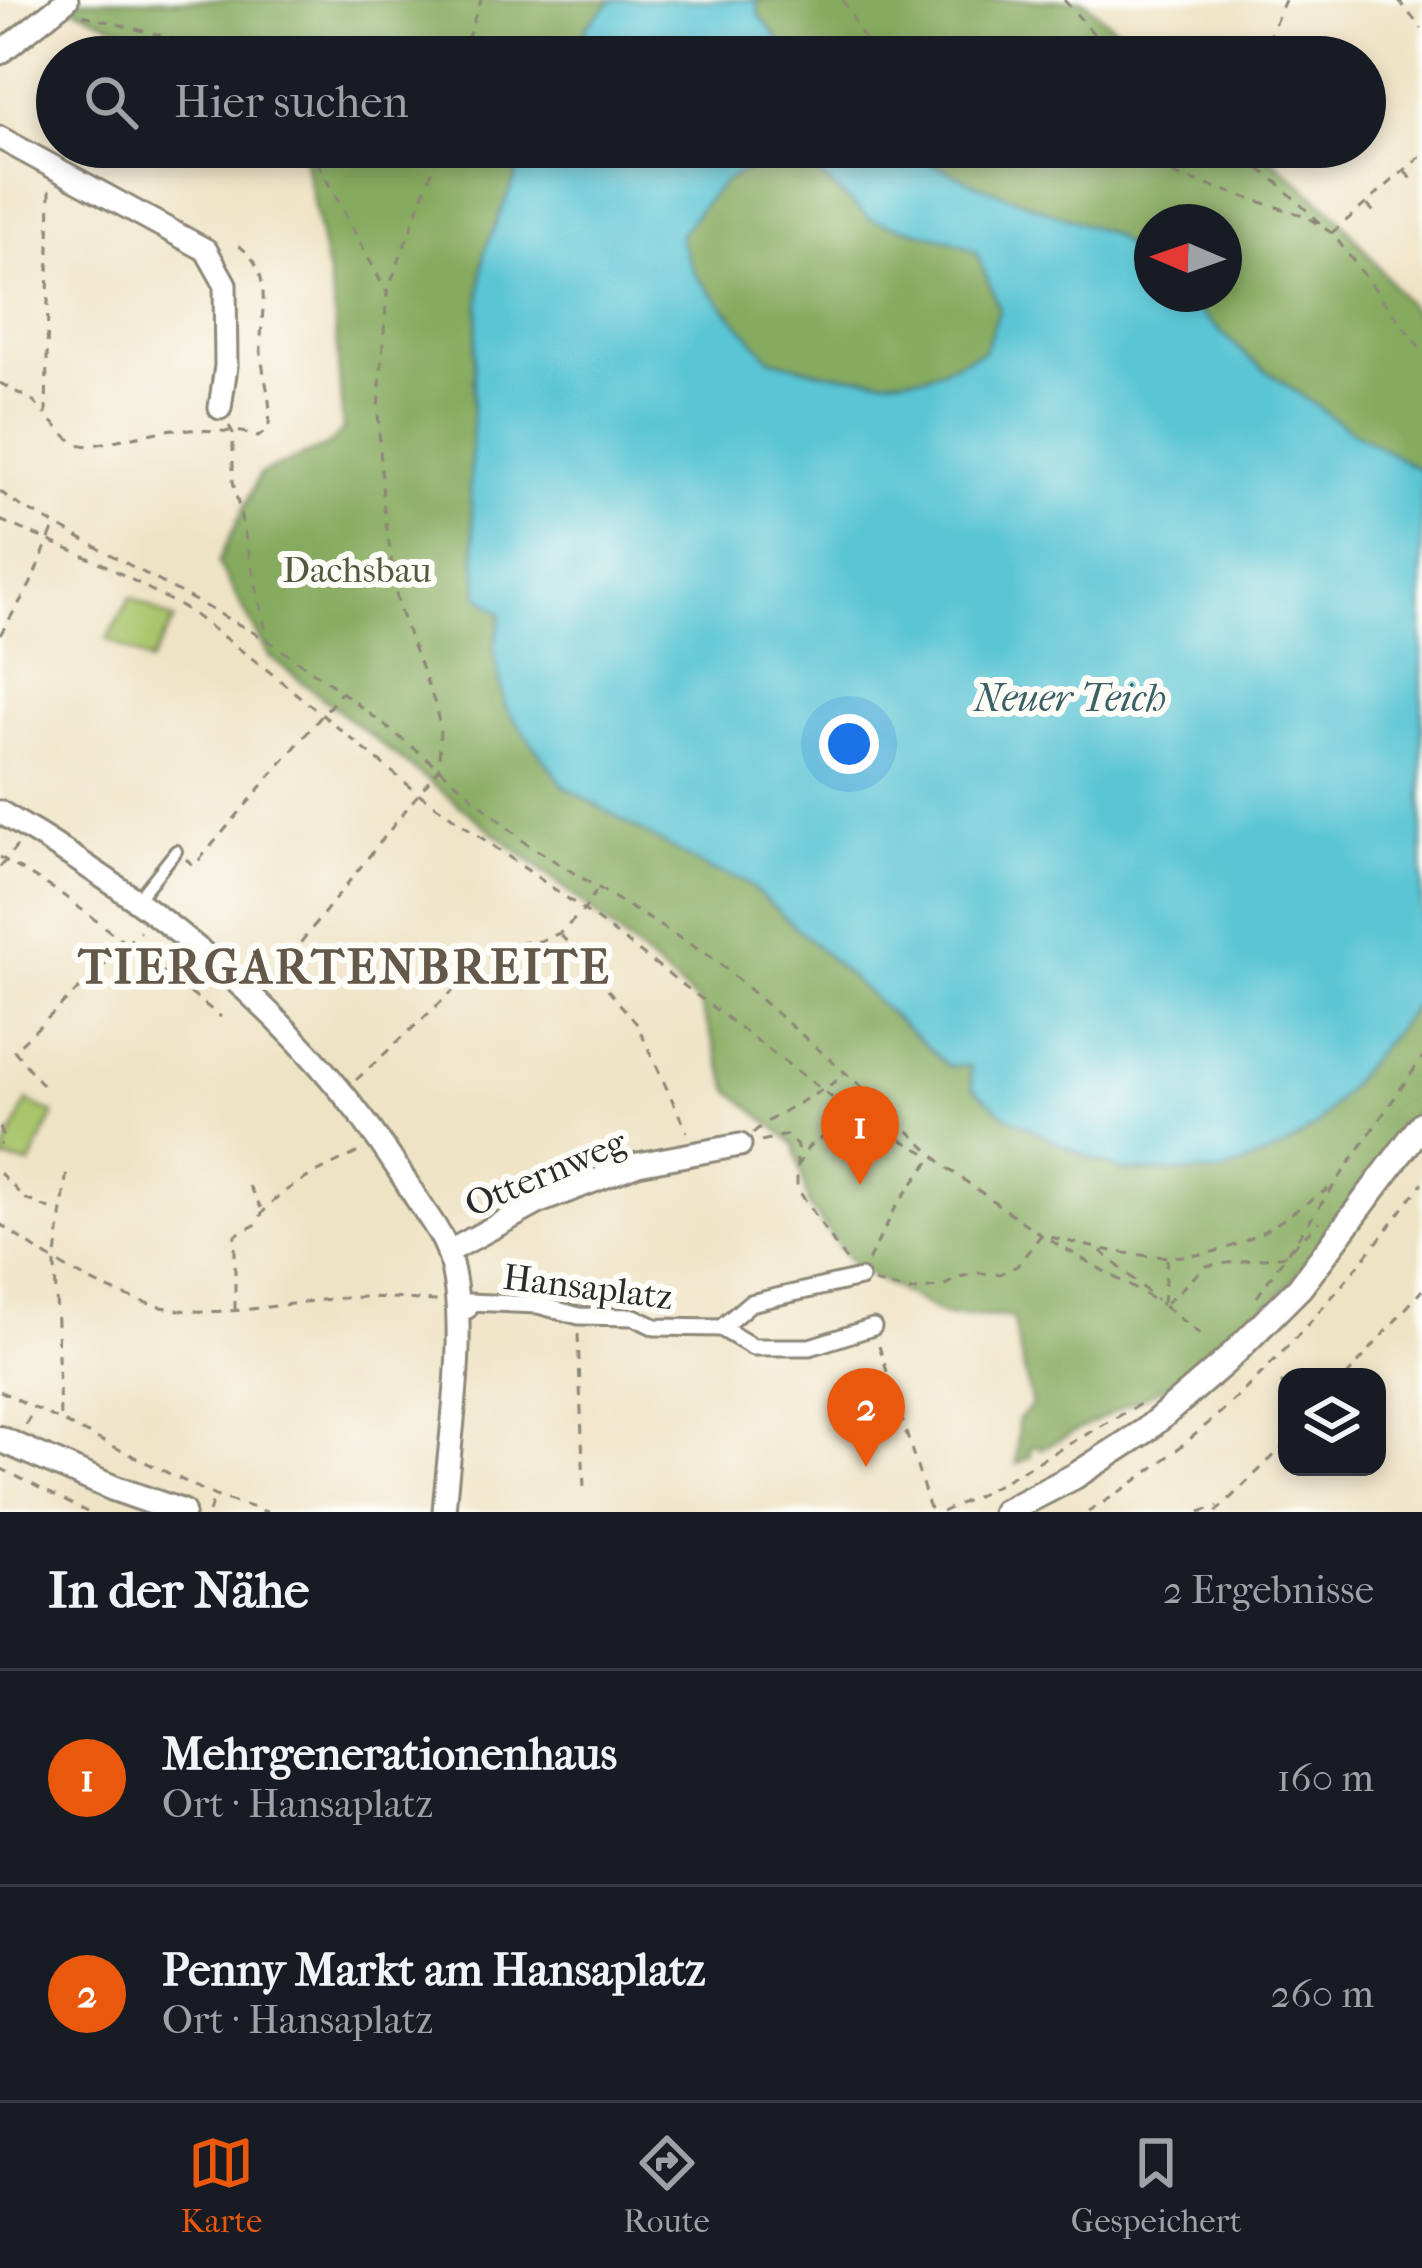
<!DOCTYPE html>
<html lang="de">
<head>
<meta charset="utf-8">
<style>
  body { margin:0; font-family:"IM FELL French Canon",serif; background:#20242c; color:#f1f3f6 }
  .controls { position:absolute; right:36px; bottom:36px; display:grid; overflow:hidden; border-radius:24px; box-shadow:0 6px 18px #0003 }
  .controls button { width:108px; height:108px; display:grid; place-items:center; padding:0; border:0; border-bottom:3px solid #363941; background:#171b24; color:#f1f3f6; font:60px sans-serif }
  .compass { position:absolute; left:1134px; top:204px; width:108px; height:108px; border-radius:50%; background:#171b24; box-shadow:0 6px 18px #0003; rotate:272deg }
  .you { position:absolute; left:849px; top:744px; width:42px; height:42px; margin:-30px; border:9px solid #fff; border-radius:50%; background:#1a73e8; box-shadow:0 0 0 18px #1a73e833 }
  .badge { display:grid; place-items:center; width:78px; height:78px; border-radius:50%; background:#ea580c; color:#fff; font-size:39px; font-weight:700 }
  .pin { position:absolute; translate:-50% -99px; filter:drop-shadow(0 3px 6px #0008) }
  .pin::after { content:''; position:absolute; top:63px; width:42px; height:36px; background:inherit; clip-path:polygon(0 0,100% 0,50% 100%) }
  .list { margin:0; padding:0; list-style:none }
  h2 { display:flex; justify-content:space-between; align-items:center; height:156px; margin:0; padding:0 48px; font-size:51px }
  h2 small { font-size:39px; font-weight:400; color:#9ea1a6 }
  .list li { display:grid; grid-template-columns:78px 1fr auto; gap:36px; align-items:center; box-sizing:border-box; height:216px; padding:0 48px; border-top:3px solid #363941 }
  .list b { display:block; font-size:45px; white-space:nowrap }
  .list p { margin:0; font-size:39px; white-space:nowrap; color:#9ea1a6 }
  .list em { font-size:39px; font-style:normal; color:#9ea1a6 }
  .icon { flex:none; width:66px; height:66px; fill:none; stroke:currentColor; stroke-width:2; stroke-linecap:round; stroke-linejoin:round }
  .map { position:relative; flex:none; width:1422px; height:1512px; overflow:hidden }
  .search { position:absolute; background:#171b24; box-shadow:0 6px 18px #0003; left:36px; right:36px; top:36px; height:132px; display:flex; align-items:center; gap:30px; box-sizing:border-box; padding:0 42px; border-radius:66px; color:#9ea1a6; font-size:45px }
  .sheet { height:588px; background:#171b24 }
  nav { display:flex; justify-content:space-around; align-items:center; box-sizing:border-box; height:168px; border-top:3px solid #363941; background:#171b24; font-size:33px; color:#9ea1a6 }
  nav a { display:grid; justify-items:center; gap:6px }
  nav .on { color:#ea580c }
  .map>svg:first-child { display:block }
  .green { fill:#a9c46b; stroke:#6a784b; stroke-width:3 }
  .forest { fill:#86aa5f; stroke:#586a45; stroke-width:3 }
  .water { fill:#5ac5d4; stroke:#427880; stroke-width:3; fill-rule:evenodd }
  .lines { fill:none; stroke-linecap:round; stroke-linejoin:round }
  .service-casing { stroke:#8d8778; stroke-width:16 }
  .pedestrian-casing { stroke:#8d8778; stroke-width:21 }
  .minor-casing { stroke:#8d8778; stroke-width:27 }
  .tertiary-casing { stroke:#8d8778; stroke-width:30 }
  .path { stroke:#8d8778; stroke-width:3; stroke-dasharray:9 9; stroke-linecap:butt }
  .service { stroke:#fff; stroke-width:10 }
  .pedestrian { stroke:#fff; stroke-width:15 }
  .minor { stroke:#fff; stroke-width:21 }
  .tertiary { stroke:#fff; stroke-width:24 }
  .labels { text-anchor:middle; stroke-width:12; stroke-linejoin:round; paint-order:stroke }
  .park-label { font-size:36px; fill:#51593e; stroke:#fdfcf7 }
  .street-label { font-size:36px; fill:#2b2b2b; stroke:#fdfcf7 }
  .water-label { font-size:39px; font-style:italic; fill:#3b6166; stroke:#fdfcf7 }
  .district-label { font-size:48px; font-weight:bold; letter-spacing:3px; fill:#63584a; stroke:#fdfcf7 }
</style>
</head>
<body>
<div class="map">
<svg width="1422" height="1512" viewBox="0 0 1422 1512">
  <rect width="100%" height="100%" fill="#fdfcf7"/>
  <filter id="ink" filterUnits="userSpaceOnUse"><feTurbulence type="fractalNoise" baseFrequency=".00833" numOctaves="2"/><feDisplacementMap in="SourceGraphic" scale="24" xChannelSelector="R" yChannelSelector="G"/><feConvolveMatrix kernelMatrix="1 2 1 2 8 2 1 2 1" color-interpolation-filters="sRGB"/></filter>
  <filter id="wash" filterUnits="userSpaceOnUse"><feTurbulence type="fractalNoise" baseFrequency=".004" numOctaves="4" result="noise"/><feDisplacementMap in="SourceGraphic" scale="48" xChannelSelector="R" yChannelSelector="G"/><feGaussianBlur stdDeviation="2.7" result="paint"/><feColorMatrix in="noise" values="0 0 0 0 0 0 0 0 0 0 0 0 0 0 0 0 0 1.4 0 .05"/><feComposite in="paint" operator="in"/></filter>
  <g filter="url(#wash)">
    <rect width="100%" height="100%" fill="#efe3c5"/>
    <path class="green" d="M131 597 174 620 150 662 107 639Z
      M27 1101 54 1114 30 1164 1 1159Z"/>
    <path class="forest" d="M56 0H613L588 25 571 57H177L162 47Z
      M756 0H1083L1149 57H792L759 15Z
      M302 147H528L484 252 475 352 470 489 479 595 502 615 494 648 565 787 710 870 745 881 948 1066 970 1065 1004 1114 1067 1148 1123 1171 1223 1173 1316 1126 1422 997V1105L1291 1283 1203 1367 1040 1449 1038 1445 1029 1449 1031 1456 1017 1464 1018 1420 1032 1406 1012 1317 944 1315 854 1266 809 1206 794 1144 730 1090 700 1004 567 890 269 656 218 563 260 474 329 445 343 430 334 306Z
      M896 147H1258L1337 215 1422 322V471L1356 434 1251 360 1181 294H1224V222H1152V269L1113 235 978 185Z
      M805 163 870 219 953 241 977 252 1000 309 984 351 926 376 883 379 824 373 770 359 694 273 679 236C725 176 727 166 805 163Z"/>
    <path class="water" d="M613 0H756L759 15 792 57H571L588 25Z
      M528 147H896L978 185 1113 235 1152 269V294H1181L1251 360 1356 434 1422 471V997L1316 1126 1284 1148 1223 1173 1123 1171 1067 1148 1004 1114 972 1087 970 1066H948L745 881 710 870 565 787 505 707 494 648 502 615 479 595 470 489 475 352 484 252ZM805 163 870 219 953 241 976 252 1000 309 984 351 926 376 883 379 824 373 770 359 694 273 679 236C724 177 728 165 805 163Z"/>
  </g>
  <g filter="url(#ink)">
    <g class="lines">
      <g class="service-casing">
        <path id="service" d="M136 901 176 851"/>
      </g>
      <g class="pedestrian-casing">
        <path id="pedestrian" d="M455 1310H468V1302L538 1305 579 1316 634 1317 655 1327 721 1328 750 1303 860 1278
          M721 1328 753 1347H810L873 1327"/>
      </g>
      <g class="minor-casing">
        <path id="minor" d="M0 53 67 0
          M0 138 206 250 225 284 226 366 220 408
          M0 812C162 906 316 1031 413 1193 425 1213 443 1234 449 1256 470 1325 449 1440 444 1512
          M448 1252 540 1202 638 1164 740 1145"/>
      </g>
      <g class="tertiary-casing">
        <path id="tertiary" d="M0 1439 113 1488 182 1512
          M1005 1512 1075 1476 1145 1431 1225 1362 1300 1287 1422 1124"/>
      </g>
      <path class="path" d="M843 0 874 57
        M1064 0 1114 57
        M1398 0 1422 29
        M83 15 189 43 377 57
        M256 48 261 57
        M461 57 481 0
        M1260 57 1285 0
        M309 147 387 293
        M1087 147 1305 216 1332 233 1422 351
        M1231 147 1277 182 1325 228
        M1405 172 1417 184
        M50 190 46 416 75 444 89 446 172 429 242 432 258 437 268 429C274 403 263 379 261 353 259 316 276 272 239 246L230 248
        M1367 205 1379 217
        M1332 233 1422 155
        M0 383 33 401 45 415
        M229 426 233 433V481L268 639
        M0 491 12 501 269 641 342 692 439 768 527 844 714 959 878 1101 947 1168 1041 1235 1163 1305
        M0 520 103 564 189 611 266 669 418 793 584 910 854 1114 926 1153
        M0 635 30 585 54 527
        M0 857 59 892 221 1017
        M186 859 194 866 341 693
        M0 867 17 846
        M561 935 637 1024 687 1132
        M267 985 439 768 440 728 435 704 398 606 383 501 378 410 387 293 441 147
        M356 1080 504 944 540 941 560 933 584 910 596 891
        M42 1085 14 1050 140 931
        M0 1127 4 1140 0 1145
        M753 1133C781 1108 816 1098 845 1074
        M761 1141 787 1135 797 1146V1188L849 1265
        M797 1167 809 1146 876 1102
        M0 1173 24 1198 58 1213
        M249 1186 261 1208
        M0 1224C47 1258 96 1290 154 1305 224 1323 294 1298 364 1297 388 1297 413 1300 438 1301
        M1051 1237C1113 1253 1186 1270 1247 1240 1275 1227 1301 1206 1328 1189
        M1292 1248 1320 1221
        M1101 1251 1157 1300
        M868 1261 898 1203 932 1158
        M874 1282 910 1291 943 1286 959 1277 978 1273 1000 1274 1017 1266 1041 1235
        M1257 1297 1422 1058
        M1163 1303 1167 1259
        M1166 1303 1206 1266 1286 1255
        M1164 1306 1205 1338
        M235 1310V1235L257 1224C269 1189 328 1169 360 1151
        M578 1334 584 1488
        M879 1346 931 1512
        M1346 1377 1422 1290
        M1281 1382 1287 1388
        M0 1391 215 1496 267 1512
        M60 1416 55 1264 67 1170
        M26 1425 34 1408
        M0 1468 87 1512
        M209 1512 214 1498
        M942 1512 981 1494 1140 1404
        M1088 1512C1223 1430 1329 1309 1422 1183
        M1200 1512 1218 1506
        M1216 1512 1287 1443"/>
      <use href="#service" class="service"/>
      <use href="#pedestrian" class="pedestrian"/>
      <use href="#minor" class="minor"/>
      <use href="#tertiary" class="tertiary"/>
    </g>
  </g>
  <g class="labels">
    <g class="park-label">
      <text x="357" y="582">Dachsbau</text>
    </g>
    <g class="street-label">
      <text transform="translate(545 1172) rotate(-23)" y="13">Otternweg</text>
      <text transform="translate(588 1286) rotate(7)" y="13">Hansaplatz</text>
    </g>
    <g class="water-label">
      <text x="1070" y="711">Neuer Teich</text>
    </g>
    <g class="district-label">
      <text x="345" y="983">TIERGARTENBREITE</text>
    </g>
  </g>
</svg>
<div class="controls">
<button><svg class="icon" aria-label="layers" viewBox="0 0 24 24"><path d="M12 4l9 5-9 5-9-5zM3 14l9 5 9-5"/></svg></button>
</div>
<svg class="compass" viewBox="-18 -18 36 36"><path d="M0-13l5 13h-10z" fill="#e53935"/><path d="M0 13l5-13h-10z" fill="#9ea1a6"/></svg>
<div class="you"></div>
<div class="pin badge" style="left:860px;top:1185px">1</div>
<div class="pin badge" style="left:866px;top:1467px">2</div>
<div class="search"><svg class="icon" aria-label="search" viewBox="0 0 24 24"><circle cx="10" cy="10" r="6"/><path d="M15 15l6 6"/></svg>Hier suchen</div>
</div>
<section class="sheet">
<h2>In der Nähe<small>2 Ergebnisse</small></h2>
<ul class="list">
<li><span class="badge">1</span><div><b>Mehrgenerationenhaus</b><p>Ort · Hansaplatz</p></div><em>160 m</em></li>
<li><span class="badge">2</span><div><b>Penny Markt am Hansaplatz</b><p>Ort · Hansaplatz</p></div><em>260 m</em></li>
</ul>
</section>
<nav>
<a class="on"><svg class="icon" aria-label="map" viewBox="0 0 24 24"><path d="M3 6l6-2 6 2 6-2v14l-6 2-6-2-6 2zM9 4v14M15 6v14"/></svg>Karte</a>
<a><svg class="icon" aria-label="directions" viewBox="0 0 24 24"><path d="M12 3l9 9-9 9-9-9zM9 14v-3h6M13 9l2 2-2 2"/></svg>Route</a>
<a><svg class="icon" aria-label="saved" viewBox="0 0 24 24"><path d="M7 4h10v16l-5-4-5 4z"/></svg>Gespeichert</a>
</nav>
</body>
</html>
